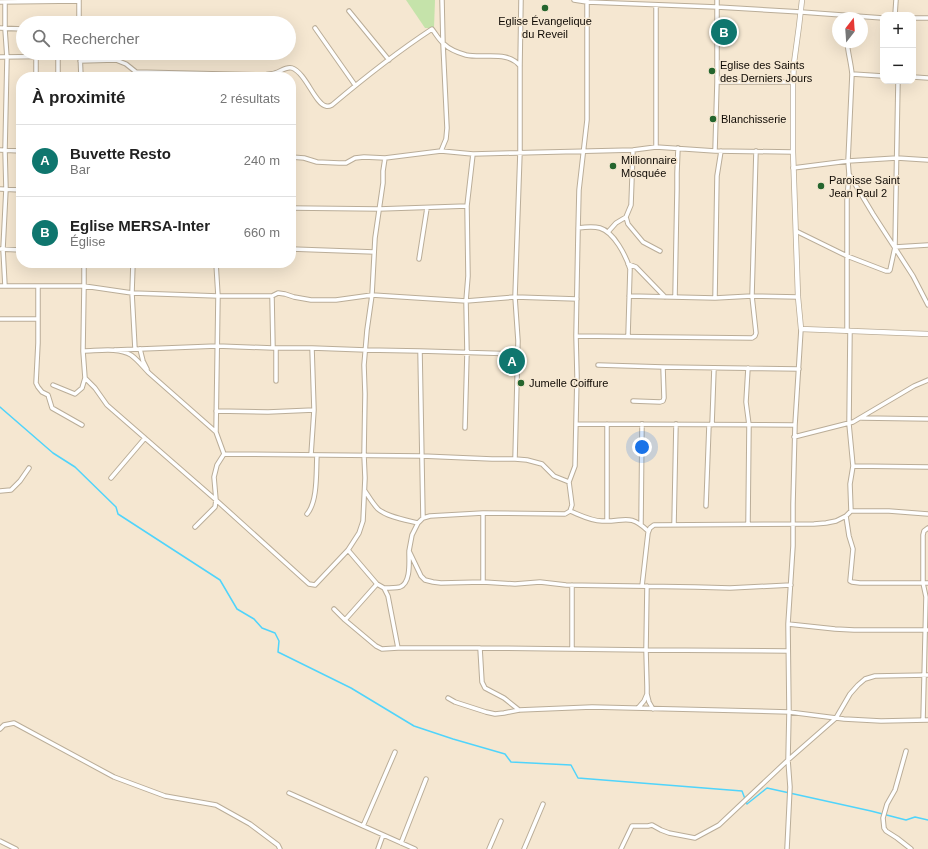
<!DOCTYPE html>
<html lang="fr">
<head>
<meta charset="utf-8">
<style>
  body { margin:0; font-family:Helvetica,sans-serif; background:#f6f6f6; color:#222 }
  .controls { position:absolute; right:12px; top:12px; display:grid; overflow:hidden; border-radius:8px; box-shadow:0 4px 16px #0002 }
  .controls button { width:36px; height:36px; display:grid; place-items:center; padding:0; border:0; border-bottom:1px solid #e0e0e0; background:#fff; color:#222; font:20px sans-serif }
  .compass { position:absolute; left:832px; top:12px; width:36px; height:36px; border-radius:50%; background:#fff; box-shadow:0 4px 16px #0002; rotate:17deg }
  .you { position:absolute; left:642px; top:447px; width:14px; height:14px; margin:-10px; border:3px solid #fff; border-radius:50%; background:#1a73e8; box-shadow:0 0 0 6px #1a73e833 }
  .badge { display:grid; place-items:center; width:26px; height:26px; border-radius:50%; background:#0f766e; color:#fff; font-size:13px; font-weight:700 }
  .pin { position:absolute; translate:-50% -50%; border:2px solid #fff; box-shadow:0 1px 4px #0006 }
  .list { margin:0; padding:0; list-style:none }
  h2 { display:flex; justify-content:space-between; align-items:center; height:52px; margin:0; padding:0 16px; font-size:17px }
  h2 small { font-size:13px; font-weight:400; color:#767676 }
  .list li { display:grid; grid-template-columns:26px 1fr auto; gap:12px; align-items:center; box-sizing:border-box; height:72px; padding:0 16px; border-top:1px solid #e0e0e0 }
  .list b { display:block; font-size:15px; white-space:nowrap }
  .list p { margin:0; font-size:13px; white-space:nowrap; color:#767676 }
  .list em { font-size:13px; font-style:normal; color:#767676 }
  .icon { flex:none; width:22px; height:22px; fill:none; stroke:currentColor; stroke-width:2; stroke-linecap:round; stroke-linejoin:round }
  .map { position:relative; flex:none; width:928px; height:849px; overflow:hidden }
  .search { position:absolute; background:#fff; box-shadow:0 4px 16px #0002; left:16px; top:16px; width:280px; height:44px; display:flex; align-items:center; gap:10px; box-sizing:border-box; padding:0 14px; border-radius:22px; color:#767676; font-size:15px }
  .panel { position:absolute; background:#fff; box-shadow:0 4px 16px #0002; left:16px; top:72px; width:280px; height:196px; border-radius:16px }
  .map>svg:first-child { display:block }
  .green { fill:#c5e3aa }
  .lines { fill:none; stroke-linecap:round; stroke-linejoin:round }
  .stream { stroke:#50d4fb; stroke-width:1.5 }
  .minor-casing { stroke:#baad98; stroke-width:5.5 }
  .tertiary-casing { stroke:#baad98; stroke-width:6 }
  .minor { stroke:#fff; stroke-width:3.5 }
  .tertiary { stroke:#fff; stroke-width:4.5 }
  .poi-dot { fill:#25652e; stroke:#f5e7d1; stroke-width:1.5 }
  .labels { text-anchor:middle; stroke-width:3; stroke-linejoin:round; paint-order:stroke }
  .poi-label { font-size:11px; fill:#0f0a04; stroke:#f5e7d1; text-anchor:start }
</style>
</head>
<body>
<div class="map">
<svg width="928" height="849" viewBox="0 0 928 849">
  <rect width="100%" height="100%" fill="#f5e7d1"/>
  <path class="green" d="M406 0H435L434 28H425Z"/>
  <g class="lines">
    <path class="stream" d="M0 407 53 453 75 467 116 507 118 514 220 580 237 609 254 619 262 628 275 633 279 641 278 652 351 688 414 726 453 739 505 754 511 762 571 765 578 778 742 791 747 804 767 788 871 811 906 820 915 817 928 820"/>
    <g class="minor-casing">
      <path id="minor" d="M574 0 587 2 717 7 801 12 883 18
        M0 2 79 1
        M5 2V29L7 58 5 150 6 189 3 249 5 286
        M656 5V147
        M349 11 389 60
        M895 15 896 0
        M913 18H928
        M79 23V0
        M0 28 23 29
        M315 28 355 85
        M847 42C848 53 851 63 852 74L848 161 849 174 873 214 913 276 928 305
        M80 53 81 77
        M0 57 80 56
        M36 57V77
        M58 57V77
        M80 61 116 60 126 64 136 72 265 75C268 74 272 74 275 73 280 72 286 66 292 68 306 73 315 104 326 106 328 107 330 106 332 105 364 78 397 52 432 29 436 34 439 40 444 44 449 49 459 53 466 55 484 59 507 50 520 66
        M852 74 883 76
        M913 77 928 78
        M717 82H793
        M0 150 21 151
        M441 151 446 139 447 128 443 44 442 0
        M715 151 717 82V0
        M291 157 304 158 317 162 339 163H346L355 158 364 157 385 158
        M793 168 848 161 897 158 928 160
        M0 189 21 190
        M291 208 379 209 467 206
        M626 217 628 224 643 242 660 251
        M578 228C585 227 593 226 600 228 614 232 626 256 630 269L628 336
        M796 231 847 256 886 271H889L890 270 895 247 898 81
        M608 232 616 223 626 217 631 205 633 150
        M895 247 928 245
        M0 249 21 250
        M291 249 374 252
        M419 259 427 208
        M133 263 132 293 135 349
        M216 263 218 296 216 432 224 454
        M628 264 636 267 665 297
        M0 286H84L132 293 218 296H272L278 293 285 294 294 297 311 300H336L372 295 466 301 515 297 577 299
        M38 286V343L36 383 38 387 42 392 48 395 52 408 82 425
        M272 296 273 348
        M629 296 715 298 752 296 798 297
        M675 297 677 189V173L678 148
        M715 298 717 176 721 151
        M0 319H38
        M847 331V200L849 174
        M850 331 849 424 853 466 850 484 851 511
        M576 336 752 338 755 336 756 333 752 296 756 151
        M140 349 143 361 147 369
        M115 350 217 346 273 348H312L366 350 420 351 517 354
        M83 351C97 351 118 347 131 355 138 360 143 367 149 373L216 432
        M420 351 423 518
        M598 365 663 367 799 369
        M85 378 95 388 107 405 216 500 309 584 315 585 348 550 359 533 363 521 365 478 364 455 365 394 364 365 367 330 372 295 375 238 383 183V171L385 158 441 151 473 154 633 150 656 147 715 151 793 152
        M276 381V348
        M53 385 75 394 82 388 85 378 83 351 84 286V263
        M633 401 660 402 663 401 664 398 663 367
        M216 411 268 412 314 410
        M862 418 928 419
        M576 424 795 425
        M607 424V521
        M712 425 714 368
        M465 428 467 353 466 301 468 276 467 206 473 154
        M794 437 853 422 914 386 928 380
        M224 454 422 456 492 459H515L527 460 542 464 554 476 569 482 572 505 570 511 565 514 483 513 430 516 423 518 418 523 412 535 409 551 421 576 425 580 433 582 441 583 483 582 515 584 540 582 566 585 695 587 730 588 791 585
        M311 455 314 410 312 348
        M515 459 518 341 515 297 520 152V66L521 0
        M853 466 928 467
        M111 478 145 438
        M569 482 575 466 577 376 576 336 578 232 579 190 587 120V0
        M0 491 11 490 20 481 29 468
        M365 491C369 497 373 504 378 509 387 517 406 520 418 523
        M706 506 709 425
        M570 511C580 515 591 521 602 521 625 522 629 513 648 531
        M483 513V582
        M307 514C318 501 316 472 317 455
        M846 516 849 536 853 549 850 581 852 582 860 583H928
        M641 524 642 424
        M748 524 749 425 746 402 748 368
        M674 525 676 424
        M195 527 215 507 216 500 214 477 217 465 224 454
        M348 550 377 584 384 588 388 596 398 648
        M642 586 648 533 650 528 654 525 814 524 826 523 836 521 846 516 851 511H889L928 514
        M384 588C389 588 395 588 400 587 411 583 409 562 409 552
        M334 609 345 620 376 646 382 649 398 648H480L646 650 788 651
        M345 620 377 584
        M788 624 835 629 854 630H928
        M480 648 482 682 485 688 504 698 519 710
        M572 649V585
        M647 694 649 702 653 709
        M448 698 455 702 486 712 495 714 504 713 519 710 592 707 789 712 844 719 881 721 928 720
        M638 708 644 701 647 694V687L646 650 647 586
        M923 720 926 597 923 583V535L924 531 928 528
        M0 729 4 725 14 723 114 777 165 796 216 805 250 824 278 845 280 849
        M906 751 895 790 887 804 883 818 884 828 886 831 897 838 911 849
        M289 793 415 849
        M363 826 395 752
        M0 841 16 849
        M401 843 426 779
        M378 849 383 835
        M489 849 501 821
        M524 849 543 804
        M621 849 632 826H648L652 825 661 830 669 833 695 838 719 825 788 760 836 718 850 694 858 685 865 679 875 676 928 675
        M787 849 790 787 788 760 789 712 788 624 793 546V504L795 425 801 329"/>
    </g>
    <g class="tertiary-casing">
      <path id="tertiary" d="M802 0 799 26 794 63 793 82V152L798 297 801 329 928 334"/>
    </g>
    <use href="#minor" class="minor"/>
    <use href="#tertiary" class="tertiary"/>
  </g>
  <g class="poi-dot">
    <circle cx="545" cy="8" r="4"/>
    <circle cx="712" cy="71" r="4"/>
    <circle cx="713" cy="119" r="4"/>
    <circle cx="613" cy="166" r="4"/>
    <circle cx="821" cy="186" r="4"/>
    <circle cx="521" cy="383" r="4"/>
  </g>
  <g class="labels">
    <g class="poi-label">
      <text x="545" y="25" text-anchor="middle">Eglise Évangelique<tspan x="545" dy="13">du Reveil</tspan></text>
      <text x="720" y="69">Eglise des Saints<tspan x="720" dy="13">des Derniers Jours</tspan></text>
      <text x="721" y="123">Blanchisserie</text>
      <text x="621" y="164">Millionnaire<tspan x="621" dy="13">Mosquée</tspan></text>
      <text x="829" y="184">Paroisse Saint<tspan x="829" dy="13">Jean Paul 2</tspan></text>
      <text x="529" y="387">Jumelle Coiffure</text>
    </g>
  </g>
</svg>
<div class="controls">
<button>+</button>
<button>−</button>
</div>
<svg class="compass" viewBox="-18 -18 36 36"><path d="M0-13l5 13h-10z" fill="#e53935"/><path d="M0 13l5-13h-10z" fill="#767676"/></svg>
<div class="you"></div>
<div class="pin badge" style="left:512px;top:361px">A</div>
<div class="pin badge" style="left:724px;top:32px">B</div>
<div class="search"><svg class="icon" aria-label="search" viewBox="0 0 24 24"><circle cx="10" cy="10" r="6"/><path d="M15 15l6 6"/></svg>Rechercher</div>
<section class="panel">
<h2>À proximité<small>2 résultats</small></h2>
<ul class="list">
<li><span class="badge">A</span><div><b>Buvette Resto</b><p>Bar</p></div><em>240 m</em></li>
<li><span class="badge">B</span><div><b>Eglise MERSA-Inter</b><p>Église</p></div><em>660 m</em></li>
</ul>
</section>
</div>
</body>
</html>
